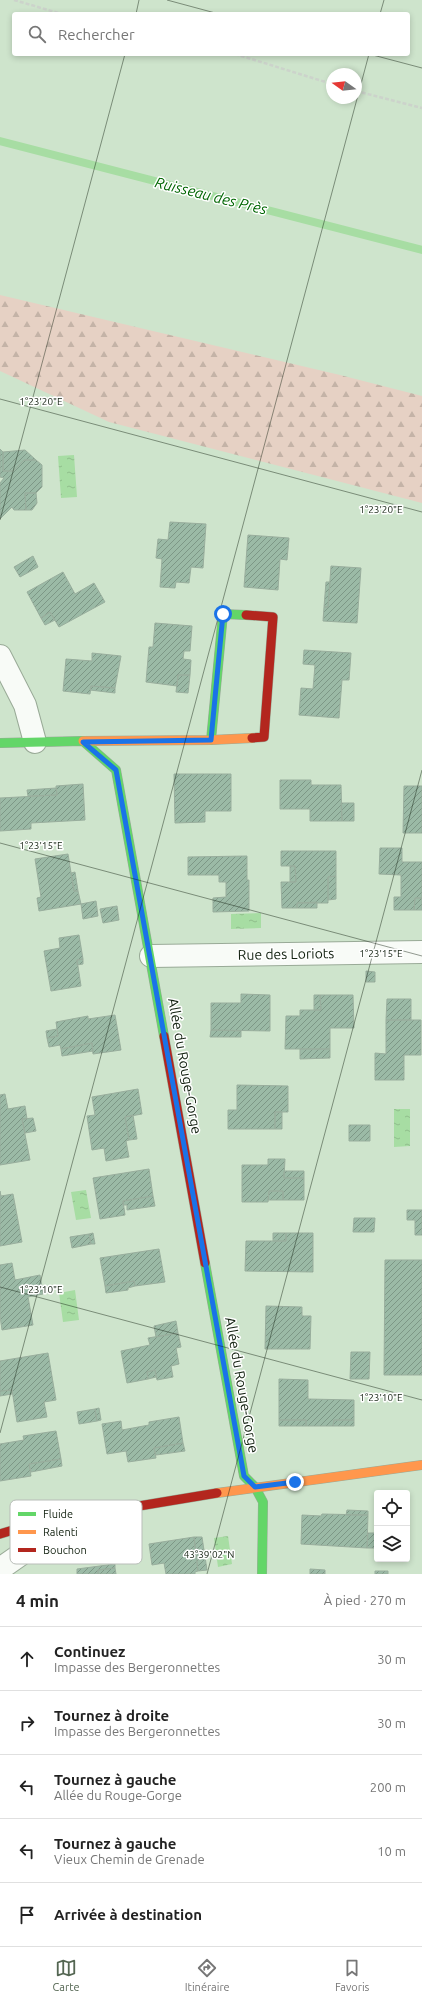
<!DOCTYPE html>
<html lang="fr">
<head>
<meta charset="utf-8">
<style>
  body { margin:0; font-family:Ubuntu,sans-serif; background:#f6f6f6; color:#222 }
  .controls { position:absolute; right:12px; bottom:12px; display:grid; overflow:hidden; border-radius:4px; box-shadow:0 2px 6px #0003 }
  .controls button { width:36px; height:36px; display:grid; place-items:center; padding:0; border:0; border-bottom:1px solid #e0e0e0; background:#fff; color:#222; font:20px sans-serif }
  .compass { position:absolute; left:326px; top:68px; width:36px; height:36px; border-radius:50%; background:#fff; box-shadow:0 2px 6px #0003; rotate:285deg }
  .stop { position:absolute; width:12px; height:12px; margin:-9px; border:3px solid #1a73e8; border-radius:50%; background:#fff }
  .stop.end { background:#1a73e8; border-color:#fff; box-shadow:0 1px 4px #0008 }
  .list { margin:0; padding:0; list-style:none }
  h2 { display:flex; justify-content:space-between; align-items:center; height:52px; margin:0; padding:0 16px; font-size:17px }
  h2 small { font-size:13px; font-weight:400; color:#767676 }
  .list li { display:grid; grid-template-columns:26px 1fr auto; gap:12px; align-items:center; box-sizing:border-box; height:64px; padding:0 16px; border-top:1px solid #e0e0e0 }
  .list b { display:block; font-size:15px; white-space:nowrap }
  .list p { margin:0; font-size:13px; white-space:nowrap; color:#767676 }
  .list em { font-size:13px; font-style:normal; color:#767676 }
  .icon { flex:none; width:22px; height:22px; fill:none; stroke:currentColor; stroke-width:2; stroke-linecap:round; stroke-linejoin:round }
  .map { position:relative; flex:none; width:422px; height:1574px; overflow:hidden }
  .search { position:absolute; background:#fff; box-shadow:0 2px 6px #0003; left:12px; right:12px; top:12px; height:44px; display:flex; align-items:center; gap:10px; box-sizing:border-box; padding:0 14px; border-radius:4px; color:#767676; font-size:15px }
  .sheet { height:372px; background:#fff }
  nav { display:flex; justify-content:space-around; align-items:center; box-sizing:border-box; height:56px; border-top:1px solid #e0e0e0; background:#fff; font-size:11px; color:#767676 }
  nav a { display:grid; justify-items:center; gap:2px }
  nav .on { color:#546652 }
  .map>svg:first-child { display:block }
  .forest { fill:url(#forest-firs) }
  .water { fill:url(#water-ripples) }
  .lines { fill:none; stroke-linecap:round; stroke-linejoin:round }
  .stream { stroke:#a7dda3; stroke-width:8 }
  .building { fill:url(#building-hatch); stroke:#99ae9d }
  .street-casing { stroke:#99aa97; stroke-width:24 }
  .fast-casing { stroke:#99aa97; stroke-width:10 }
  .slow-casing { stroke:#99aa97; stroke-width:10 }
  .jam-casing { stroke:#99aa97; stroke-width:10 }
  .path { stroke:#ccd3cb; stroke-width:2.5; stroke-dasharray:4 2; stroke-linecap:butt }
  .street { stroke:#f8fbf7; stroke-width:22 }
  .fast { stroke:#63d668; stroke-width:9 }
  .slow { stroke:#ff974d; stroke-width:9 }
  .jam { stroke:#b3261e; stroke-width:9 }
  .route { stroke:#1a73e8; stroke-width:5 }
  .ticks { fill:none; stroke:#132211; stroke-width:1; stroke-opacity:0.45 }
  .labels { text-anchor:middle; stroke-width:3; stroke-linejoin:round; paint-order:stroke }
  .street-label { font-size:14px; fill:#132211; stroke:#fff }
  .water-label { font-size:15px; font-style:italic; fill:#006602; stroke:#fff }
  .key { fill:#fff; stroke:#b8bdb8; stroke-width:1 }
  .key-label { font-size:11px; fill:#132211 }
  .ticks-label { font-size:10px; text-anchor:middle; fill:#132211; stroke:#fff; stroke-width:3; stroke-linejoin:round; paint-order:stroke }
</style>
</head>
<body>
<div class="map">
<svg width="422" height="1574" viewBox="0 0 422 1574">
  <defs>
    <pattern id="forest-firs" width="22" height="20" patternUnits="userSpaceOnUse"><rect width="22" height="20" fill="#e6d1c4"/><path d="M5 1l3.5 6h-7zM16 11l3.5 6h-7z" fill="#c4b3a7"/></pattern>
    <pattern id="water-ripples" width="26" height="14" patternUnits="userSpaceOnUse"><rect width="26" height="14" fill="#a7dda3"/><path d="M2 4q2-2 4 0t4 0M15 11q2-2 4 0t4 0" fill="none" stroke="#8fbd8b"/></pattern>
    <pattern id="building-hatch" width="6" height="6" patternUnits="userSpaceOnUse"><rect width="6" height="6" fill="#9bbaa6"/><path d="M-1 1l2-2M0 6l6-6M5 7l2-2" fill="none" stroke="#7d9786"/></pattern>
  </defs>
  <rect width="100%" height="100%" fill="#cee4cc"/>
  <path class="forest" d="M0 295 340 375 422 396V503L109 422 0 371Z"/>
  <path class="water" d="M74 455 77 497 61 498 58 456Z
    M261 913V928L231 929V914Z
    M394 1109H410V1146L394 1147Z
    M86 1190 91 1218 76 1220 71 1192Z
    M75 1290 79 1320 63 1322 59 1293Z
    M228 1536 232 1564 218 1567 214 1538Z"/>
  <g class="lines">
    <path class="stream" d="M0 141 422 250"/>
  </g>
  <path class="building" d="M0 449 3 452V471H13L24 460H36L42 465V487L36 493H25L26 510H14L12 507 0 519V483L4 478 0 477Z
    M25 450 36 460H24L13 471H3V452Z
    M25 493H36L37 503 32 510H26Z
    M170 522 206 524 203 568 191 567 189 583 176 582 175 588 160 587 162 559 156 558 158 539 168 540Z
    M248 535 289 538 287 560 280 559 278 590 244 587Z
    M33 556 38 567 20 577 14 567Z
    M331 566 361 568 357 623 323 621 324 607H328Z
    M63 572 75 594 94 583 105 602 59 627 50 612 41 618 27 592Z
    M326 582H330L328 607H324Z
    M50 612 55 620 45 625 41 618Z
    M155 623 192 626 190 651H184L183 659 191 660 190 675H178L177 686 146 682 149 647H153Z
    M304 650 351 653 349 680H342L339 718 299 715 301 688 313 689 315 665 303 664Z
    M92 653 121 656 115 688 91 686 90 694 63 691 66 659 92 661Z
    M178 675H190L188 693 176 692Z
    M91 686 115 688V693L90 690Z
    M174 774H231V811H205V822L175 823Z
    M280 780H311V785H341L342 821H310V809H280Z
    M83 784 85 820 31 823V829L0 831V798L57 795 56 786Z
    M404 786H422V833H403Z
    M56 788 57 795 28 796 27 790Z
    M341 803H354V821H342Z
    M380 848H402V862H422V898H415L414 910H394V897H401V875L379 874Z
    M281 851H336V876L328 877V903H297V908H282L281 882H296L295 866H281Z
    M68 854 74 891H78L81 904 39 911 37 898 41 897 35 859Z
    M247 856V880H249V911L213 912V898L226 897V882H219V875H188V857Z
    M290 866H295L296 882H290Z
    M75 872 78 891H74L71 873Z
    M336 876V899L328 900V877Z
    M415 898H422V910H414Z
    M96 901 98 916 83 919 81 904Z
    M317 902V908H297V903Z
    M117 906 119 920 103 923 100 909Z
    M79 935 83 959 77 960 81 986 51 991 44 951 60 948 59 938Z
    M83 959V964L77 965V960Z
    M366 971 375 972V982H366Z
    M241 994 270 995V1031L211 1030V1003H241Z
    M314 995H320L321 1010H314Z
    M320 995H353L354 1028H330V1049H285L286 1016H300V1010H321Z
    M387 999H411V1020H386Z
    M115 1015 121 1050 93 1054 92 1043 61 1049 60 1045 49 1047 47 1038 58 1036 56 1022 88 1016V1019Z
    M386 1020H421V1055H404V1080H375V1053L386 1054Z
    M57 1029 58 1036 47 1038 46 1031Z
    M211 1030 241 1031V1037H210Z
    M92 1043 93 1051 62 1056 61 1049Z
    M300 1049H330V1058L300 1059Z
    M237 1085 288 1086V1112H275V1129H228V1110H237Z
    M138 1089 142 1114 125 1117 129 1140 126 1141 129 1157 106 1161 104 1148 92 1150 87 1116 95 1115 92 1097Z
    M5 1094 8 1109 25 1106 27 1119H22L30 1160 0 1165V1095Z
    M275 1112H282V1129H275Z
    M133 1115 137 1139 129 1140 125 1117Z
    M33 1118 36 1131 25 1133 22 1119Z
    M349 1125H370V1141H349Z
    M268 1159H285L284 1178H304V1200H283V1191H269L268 1202H242V1165H268Z
    M149 1169 153 1196 123 1201 125 1215 100 1219 93 1178Z
    M284 1171H304V1178H284Z
    M0 1191 1 1196 13 1194 22 1242 0 1246Z
    M269 1191H283V1200H268Z
    M153 1196 155 1206 127 1210V1205H123V1201Z
    M407 1210H422V1235H415V1220H407Z
    M354 1218H375L374 1232H353Z
    M93 1233 95 1244H91L89 1234Z
    M273 1233H286V1241H273Z
    M286 1233H313V1272L245 1271 246 1241H286Z
    M89 1234 91 1244 72 1248 70 1237Z
    M159 1249 165 1282 135 1286 134 1281 105 1286 100 1258Z
    M385 1260H422V1375H384Z
    M12 1263 15 1280 40 1275 43 1294 28 1297 33 1325 2 1330 0 1316V1265Z
    M134 1281 135 1286 128 1288V1290L106 1293 105 1286Z
    M266 1306 302 1307V1316H311L310 1349H265Z
    M176 1321 178 1333 156 1337 154 1326Z
    M178 1333 181 1347 176 1348 179 1364 171 1366 173 1377 157 1380 155 1370 147 1372 148 1379 127 1383 121 1351 150 1345 148 1338Z
    M351 1352H370L369 1379H350Z
    M48 1353 56 1400 44 1402 47 1417 17 1422 12 1390 0 1391V1361Z
    M155 1370 156 1377 148 1379 147 1372Z
    M279 1379 308 1380V1399L354 1400V1420H334L333 1426H306V1420H279Z
    M12 1390V1394L0 1396V1391Z
    M99 1408 101 1420 97 1421 95 1409Z
    M95 1409 97 1421 79 1424 77 1412Z
    M179 1417 183 1443 154 1448 156 1458 128 1462 126 1451 107 1454 102 1424 121 1421 122 1430 149 1425V1422Z
    M279 1420H306V1426H279Z
    M334 1420H354V1426H333Z
    M56 1431 61 1459 29 1464 31 1476 0 1481V1444L24 1440 23 1436Z
    M183 1443 185 1451 156 1455 154 1448Z
    M61 1459 62 1466 31 1472 29 1464Z
    M347 1510 368 1511V1515H346Z
    M322 1514 368 1515 367 1548 301 1544 302 1515 321 1516Z
    M368 1533H375V1548H367Z
    M194 1537 198 1571 195 1572V1574H166L164 1563 152 1565 149 1544Z
    M194 1537H202L207 1570 198 1571Z
    M115 1564V1568L98 1570V1574H77V1569Z
    M115 1568 116 1574H98V1570Z
    M310 1569 325 1570V1574H310Z
    M375 1571H388V1574H375Z"/>
  <g class="lines">
    <g class="street-casing">
      <path id="street" d="M0 656 25 705 35 742
        M151 956 422 952
        M0 1569 30 1548 57 1523"/>
    </g>
    <g class="fast-casing">
      <path id="fast" d="M211 740 223 614 246 615
        M0 743 83 741 116 770 164 1036
        M205 1263 244 1476 255 1487 263 1502 262 1574"/>
    </g>
    <g class="slow-casing">
      <path id="slow" d="M83 741 211 740 252 738
        M217 1493 422 1465"/>
    </g>
    <g class="jam-casing">
      <path id="jam" d="M246 615 273 617 264 737 252 738
        M164 1036 205 1263
        M0 1534 23 1527 57 1523 91 1514 217 1493"/>
    </g>
    <path class="path" d="M14 0 62 14
      M235 54 332 84
      M356 91 422 108"/>
    <use href="#street" class="street"/>
    <use href="#fast" class="fast"/>
    <use href="#slow" class="slow"/>
    <use href="#jam" class="jam"/>
  </g>
  <g class="lines">
    <path class="route" d="M223 614 211 740 83 742 116 770 244 1476 255 1487 295 1482"/>
  </g>
  <path class="ticks" d="M167 0 219 14M136 14 139 0M380 14 384 0M369 54 422 68M0 399 422 512M0 520 125 54M0 843 422 956M0 1287 422 1400M0 1433 369 54M207 1574 422 770"/>
  <g class="labels">
    <g class="street-label">
      <text transform="translate(286 954) rotate(-1)" y="5">Rue des Loriots</text>
      <text transform="translate(185 1066) rotate(80)" y="5">Allée du Rouge-Gorge</text>
      <text transform="translate(242 1385) rotate(80)" y="5">Allée du Rouge-Gorge</text>
    </g>
    <g class="water-label">
      <text transform="translate(211 196) rotate(14)" y="5">Ruisseau des Près</text>
    </g>
  </g>
  <rect x="10" y="1500" width="132" height="64" rx="6" class="key"/>
  <rect x="18" y="1512" width="18" height="4" fill="#63d668"/>
  <rect x="18" y="1530" width="18" height="4" fill="#ff974d"/>
  <rect x="18" y="1548" width="18" height="4" fill="#b3261e"/>
  <g class="key-label">
    <text x="43" y="1518">Fluide</text>
    <text x="43" y="1536">Ralenti</text>
    <text x="43" y="1554">Bouchon</text>
  </g>
  <g class="ticks-label">
    <text x="41" y="405">1°23'20"E</text>
    <text x="381" y="513">1°23'20"E</text>
    <text x="41" y="849">1°23'15"E</text>
    <text x="381" y="957">1°23'15"E</text>
    <text x="41" y="1293">1°23'10"E</text>
    <text x="381" y="1401">1°23'10"E</text>
    <text x="209" y="1558">43°39'02"N</text>
  </g>
</svg>
<div class="controls">
<button><svg class="icon" aria-label="locate" viewBox="0 0 24 24"><circle cx="12" cy="12" r="6"/><path d="M12 2v4M12 18v4M2 12h4M18 12h4"/></svg></button>
<button><svg class="icon" aria-label="layers" viewBox="0 0 24 24"><path d="M12 4l9 5-9 5-9-5zM3 14l9 5 9-5"/></svg></button>
</div>
<svg class="compass" viewBox="-18 -18 36 36"><path d="M0-13l5 13h-10z" fill="#e53935"/><path d="M0 13l5-13h-10z" fill="#767676"/></svg>
<div class="stop" style="left:223px;top:614px"></div>
<div class="stop end" style="left:295px;top:1482px"></div>
<div class="search"><svg class="icon" aria-label="search" viewBox="0 0 24 24"><circle cx="10" cy="10" r="6"/><path d="M15 15l6 6"/></svg>Rechercher</div>
</div>
<section class="sheet">
<h2>4 min<small>À pied · 270 m</small></h2>
<ul class="list">
<li><svg class="icon" aria-label="ahead" viewBox="0 0 24 24"><path d="M12 20V5M6 11l6-6 6 6"/></svg><div><b>Continuez</b><p>Impasse des Bergeronnettes</p></div><em>30 m</em></li>
<li><svg class="icon" aria-label="right" viewBox="0 0 24 24"><path d="M7 20v-9h11M14 6l5 5-5 5"/></svg><div><b>Tournez à droite</b><p>Impasse des Bergeronnettes</p></div><em>30 m</em></li>
<li><svg class="icon" aria-label="left" viewBox="0 0 24 24"><path d="M17 20v-9H6M10 6l-5 5 5 5"/></svg><div><b>Tournez à gauche</b><p>Allée du Rouge-Gorge</p></div><em>200 m</em></li>
<li><svg class="icon" aria-label="left" viewBox="0 0 24 24"><path d="M17 20v-9H6M10 6l-5 5 5 5"/></svg><div><b>Tournez à gauche</b><p>Vieux Chemin de Grenade</p></div><em>10 m</em></li>
<li><svg class="icon" aria-label="arrive" viewBox="0 0 24 24"><path d="M6 21V4h12l-3 4 3 4H6"/></svg><div><b>Arrivée à destination</b></div></li>
</ul>
</section>
<nav>
<a class="on"><svg class="icon" aria-label="map" viewBox="0 0 24 24"><path d="M3 6l6-2 6 2 6-2v14l-6 2-6-2-6 2zM9 4v14M15 6v14"/></svg>Carte</a>
<a><svg class="icon" aria-label="directions" viewBox="0 0 24 24"><path d="M12 3l9 9-9 9-9-9zM9 14v-3h6M13 9l2 2-2 2"/></svg>Itinéraire</a>
<a><svg class="icon" aria-label="saved" viewBox="0 0 24 24"><path d="M7 4h10v16l-5-4-5 4z"/></svg>Favoris</a>
</nav>
</body>
</html>
